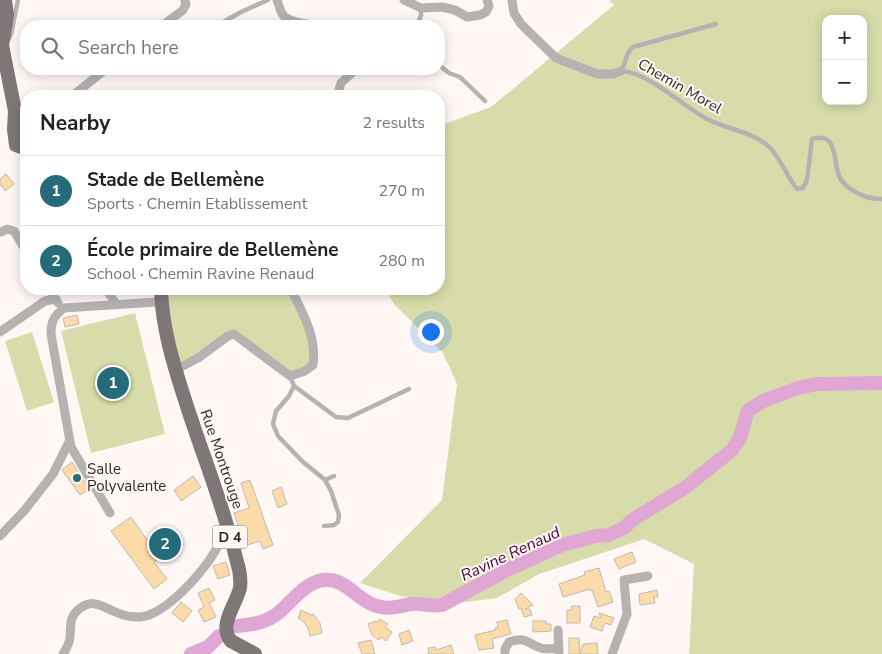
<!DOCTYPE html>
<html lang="en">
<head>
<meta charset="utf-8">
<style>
  body { margin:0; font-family:"Nunito Sans",sans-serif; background:#f2f2f2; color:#222 }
  .controls { position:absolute; right:15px; top:15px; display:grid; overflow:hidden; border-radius:10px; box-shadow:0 2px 12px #0003 }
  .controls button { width:45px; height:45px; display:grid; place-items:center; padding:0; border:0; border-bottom:1px solid #e0e0e0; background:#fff; color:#222; font:25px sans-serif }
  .you { position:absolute; left:430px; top:331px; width:18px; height:18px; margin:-12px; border:4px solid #fff; border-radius:50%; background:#1a73e8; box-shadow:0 0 0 8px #1a73e833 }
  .badge { display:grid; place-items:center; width:32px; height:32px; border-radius:50%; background:#256b7a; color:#fff; font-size:16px; font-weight:700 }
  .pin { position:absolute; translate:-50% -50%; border:2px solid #fff; box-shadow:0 1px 5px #0006 }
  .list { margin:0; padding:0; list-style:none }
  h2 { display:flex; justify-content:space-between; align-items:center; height:65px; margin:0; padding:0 20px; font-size:21px }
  h2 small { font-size:16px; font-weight:400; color:#767676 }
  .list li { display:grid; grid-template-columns:32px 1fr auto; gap:15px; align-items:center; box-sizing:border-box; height:70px; padding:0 20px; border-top:1px solid #e0e0e0 }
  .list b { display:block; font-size:19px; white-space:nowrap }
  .list p { margin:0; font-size:16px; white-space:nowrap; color:#767676 }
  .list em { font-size:16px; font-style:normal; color:#767676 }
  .icon { flex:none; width:28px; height:28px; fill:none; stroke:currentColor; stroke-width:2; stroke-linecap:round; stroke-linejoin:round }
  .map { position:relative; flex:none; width:882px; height:654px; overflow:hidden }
  .search { position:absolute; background:#fff; box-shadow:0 2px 12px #0003; left:20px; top:20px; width:425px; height:55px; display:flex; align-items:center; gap:12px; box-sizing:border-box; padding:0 18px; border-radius:20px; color:#767676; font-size:19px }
  .panel { position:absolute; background:#fff; box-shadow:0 2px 12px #0003; left:20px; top:90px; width:425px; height:205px; border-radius:20px }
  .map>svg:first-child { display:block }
  .green { fill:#d7dcaa; fill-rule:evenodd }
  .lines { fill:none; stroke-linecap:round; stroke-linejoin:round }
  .river { stroke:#e0a6d4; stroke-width:14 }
  .building { fill:#fcdbab; stroke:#bfb9b2 }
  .lane { stroke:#b6b2b2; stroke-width:4.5 }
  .street { stroke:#b6b2b2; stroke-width:9 }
  .primary { stroke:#7e7677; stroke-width:14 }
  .poi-dot { fill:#256b7a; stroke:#fff7f4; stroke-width:2 }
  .labels { text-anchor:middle; stroke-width:4; stroke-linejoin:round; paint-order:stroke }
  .shield { fill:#fff7f4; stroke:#6b6664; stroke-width:1 }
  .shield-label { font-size:14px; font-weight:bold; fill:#2b2826 }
  .street-label { font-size:15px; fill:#2b2826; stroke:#fff7f4 }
  .poi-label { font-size:15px; fill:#2b2826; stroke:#fff7f4; text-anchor:start }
  .water-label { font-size:16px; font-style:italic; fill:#4b0743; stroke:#fff7f4 }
</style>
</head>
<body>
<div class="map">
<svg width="882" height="654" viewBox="0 0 882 654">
  <rect width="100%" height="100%" fill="#fff7f4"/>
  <path class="green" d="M609 0H882V654H689L694 564 644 539 539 574 497 598 458 603 400 596 360 583 442 500 457 384 443 353 394 304 385 289H439V126L491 107 614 5ZM826 19H863V101H826Z
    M161 289H291L308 326 313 365 290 376 234 334 175 370Z
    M135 313 165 434 91 453 61 331Z
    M32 332 54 402 27 411 5 341Z"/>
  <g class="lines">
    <path class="river" d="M237 626C251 625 265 623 277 614 291 603 304 583 323 580 346 577 357 601 377 606 390 610 399 606 411 604 422 603 432 607 442 605L505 571 562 545 596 536 609 535 624 528 632 520 686 487 732 450 740 438 747 413 749 410 763 401 798 388 817 384 882 383
      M191 654 208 647 219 636"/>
  </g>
  <path class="building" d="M6 174 14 184 5 191 0 184V179Z
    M77 315 79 324 65 327 63 318Z
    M72 462 89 489 80 495 62 470Z
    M193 476 201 487 181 501 174 490Z
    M250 480 273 545 263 549 260 541 245 546 234 513 249 508 241 483Z
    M281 487 287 504 278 508 272 491Z
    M131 517 160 558 154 562 167 579 154 589 111 531Z
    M632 552 636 562 619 569 614 559Z
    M226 562 230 575 218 579 213 566Z
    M599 568 606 592 609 591 613 602 598 607 592 590 590 591V589L563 597 559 584 585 575 584 572Z
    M209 588 215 600 209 603 216 617 204 622 198 610 204 607 198 593Z
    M657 590 658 597H654L655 603 640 605 639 594Z
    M521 593 533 605 525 609H530L532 615 524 617 521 608 519 609 515 599Z
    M181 602 192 611 183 622 172 613Z
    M572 606H580V623H567V610H571Z
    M301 610 311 615 313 614 320 623 322 633 310 636 308 628 303 621 298 618Z
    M599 613 614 618 611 625 605 623 602 631 590 627 594 616 601 618Z
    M380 619 388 624 385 627 392 632 386 641 381 637 379 640 372 635 368 624 375 621 378 622Z
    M507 620 511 634 492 639 494 648 479 650 475 635 496 630 495 628 498 627 497 622Z
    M533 621H546V624H551V631L533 632Z
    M409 630 413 641 402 645 399 634Z
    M569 638H579L580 654 583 644 597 643 598 654H569Z
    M371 640 375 654H362L358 643Z
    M451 645 454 654H427L429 653 428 648 435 647 436 650Z"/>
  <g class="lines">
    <path class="lane" d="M716 24 633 47C625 54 627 61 621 71 648 72 683 106 707 119 726 129 750 131 767 145 778 153 787 177 797 189L803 188 807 180 812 139C838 131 833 160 839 176 845 190 868 200 882 199
      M216 26 241 12 268 0
      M417 26 421 15V8
      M9 39 11 34 18 0
      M439 65 449 73 460 77 485 101
      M290 376 294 386 336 417 348 418 409 389
      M294 386 289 396 276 411 273 424 278 436 302 461 325 480 331 491 339 515 338 522 334 525 324 526
      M325 480 334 476"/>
    <path class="street" d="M277 0C279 5 280 11 283 15 289 23 312 25 321 26
      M404 0 421 8 442 7 455 10 467 17 480 15 486 12 489 6 487 0
      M512 0 514 13 521 24 556 58 597 74H613L621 71
      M162 26 183 10 186 4 185 0
      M72 96 106 69
      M296 96 299 94 307 96
      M337 96 341 83 356 69
      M1 232 7 229 14 231 26 251
      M50 289 58 303
      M106 289 116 304
      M0 332 45 301 56 299
      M175 370 198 358 228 336 234 334 290 376 305 371 313 365C317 337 303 314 291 289
      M110 513 71 447 51 334C51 321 54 316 64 308L157 302 162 299
      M0 536 24 511 53 474 70 440
      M558 630 559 654
      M63 654C66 649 70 643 70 637 71 625 69 617 79 609 95 597 103 608 118 613 124 616 133 617 140 617 163 615 192 583 205 566 214 555 220 542 228 530
      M505 654V649L509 642C528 636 527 644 541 648 546 650 554 648 559 648
      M612 654 627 614 624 580 648 576"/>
    <path class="primary" d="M5 0 7 15 2 45 15 111 14 130 16 145 26 149
      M161 289C162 327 173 363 185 400 202 454 224 506 237 562 240 571 241 579 240 588 236 605 218 625 231 641L255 654"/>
  </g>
  <circle class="poi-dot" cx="77" cy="478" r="5"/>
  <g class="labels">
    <rect class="shield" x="212.5" y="525.5" width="35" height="23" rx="4"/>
    <g class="shield-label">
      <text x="230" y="542">D 4</text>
    </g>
    <g class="street-label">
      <text transform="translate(680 86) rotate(30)" y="5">Chemin Morel</text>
      <text transform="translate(222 459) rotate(71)" y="5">Rue Montrouge</text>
    </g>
    <g class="poi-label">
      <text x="87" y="474">Salle<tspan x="87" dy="17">Polyvalente</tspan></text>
    </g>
    <g class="water-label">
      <text transform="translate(510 553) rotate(-25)" y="6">Ravine Renaud</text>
    </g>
  </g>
</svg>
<div class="controls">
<button>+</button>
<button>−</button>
</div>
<div class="you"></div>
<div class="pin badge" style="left:113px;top:383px">1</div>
<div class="pin badge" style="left:165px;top:544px">2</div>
<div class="search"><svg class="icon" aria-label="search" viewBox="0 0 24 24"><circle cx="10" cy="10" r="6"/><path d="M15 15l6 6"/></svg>Search here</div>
<section class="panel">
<h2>Nearby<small>2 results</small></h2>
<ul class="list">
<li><span class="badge">1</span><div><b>Stade de Bellemène</b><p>Sports · Chemin Etablissement</p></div><em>270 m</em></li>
<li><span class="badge">2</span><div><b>École primaire de Bellemène</b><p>School · Chemin Ravine Renaud</p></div><em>280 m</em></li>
</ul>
</section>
</div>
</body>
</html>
